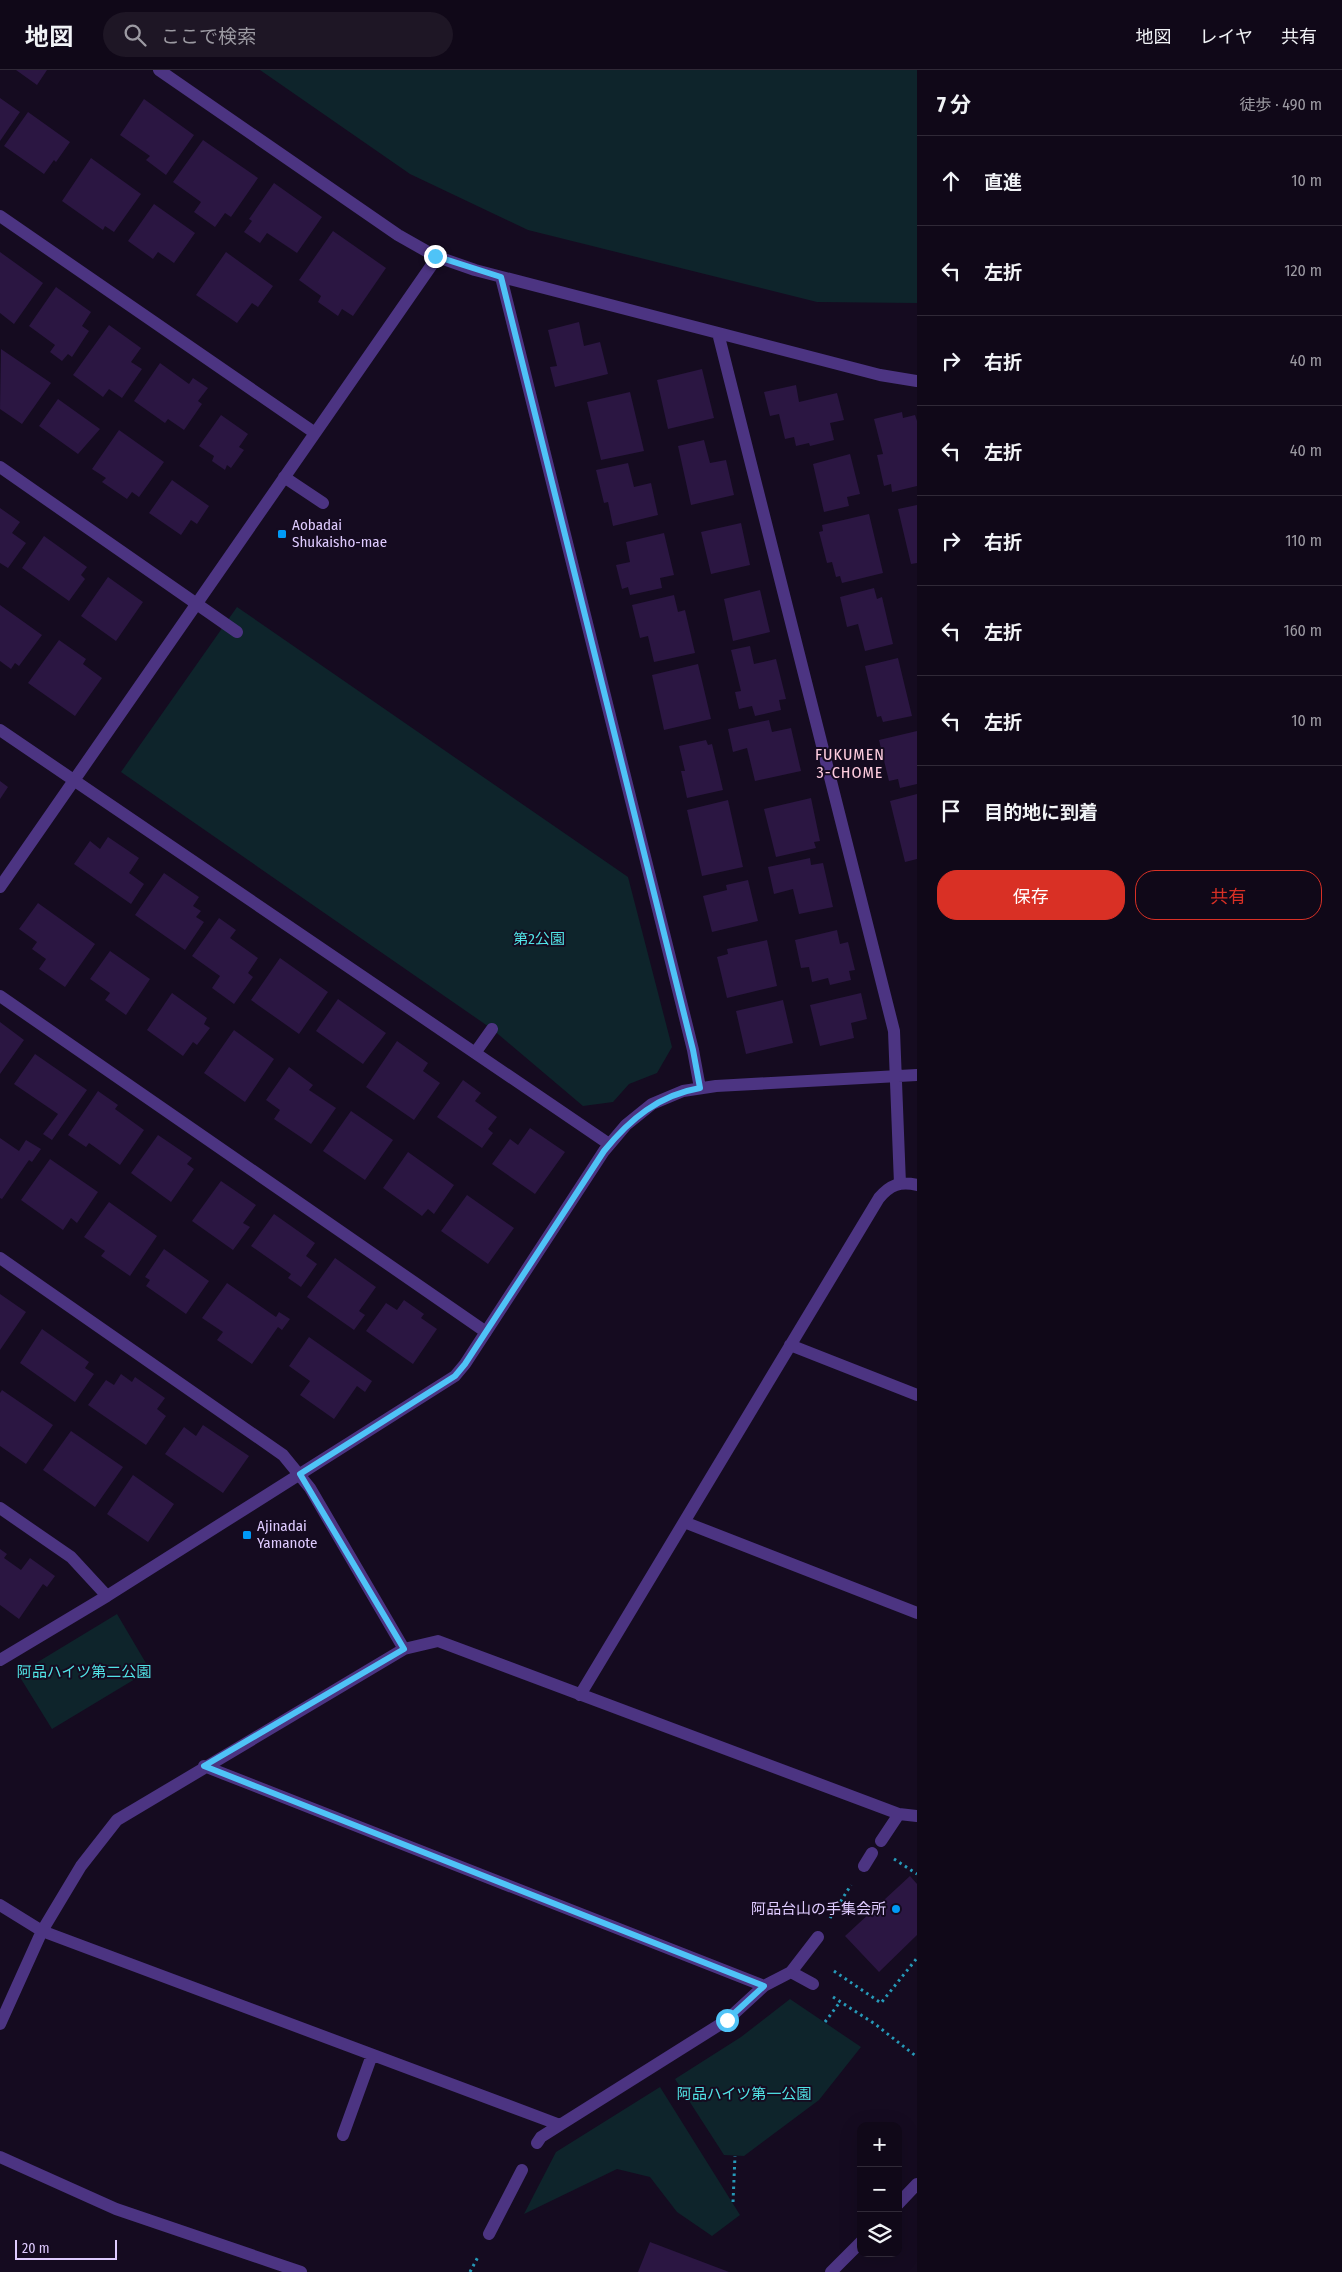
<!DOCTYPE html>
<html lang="ja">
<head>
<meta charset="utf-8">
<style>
  body { margin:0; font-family:"Fira Sans Condensed","Noto Sans JP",sans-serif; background:#1e1625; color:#f1f3f6 }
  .controls { position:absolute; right:15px; bottom:15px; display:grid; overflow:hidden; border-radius:10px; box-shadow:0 5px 20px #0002 }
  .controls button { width:45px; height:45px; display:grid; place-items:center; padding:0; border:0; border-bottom:1px solid #302937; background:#100818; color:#f1f3f6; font:25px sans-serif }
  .scale { position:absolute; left:15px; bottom:12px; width:102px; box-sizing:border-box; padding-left:5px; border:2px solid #dfcbff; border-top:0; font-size:14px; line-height:18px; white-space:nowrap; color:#dfcbff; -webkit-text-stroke:4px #150b20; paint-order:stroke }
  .stop { position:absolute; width:15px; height:15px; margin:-11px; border:4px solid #4fc3f7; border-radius:50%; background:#fff }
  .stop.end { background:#4fc3f7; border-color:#fff; box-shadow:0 1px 5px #0008 }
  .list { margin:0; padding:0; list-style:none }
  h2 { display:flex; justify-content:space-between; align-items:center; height:65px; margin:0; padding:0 20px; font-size:21px }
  h2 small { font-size:16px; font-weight:400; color:#9c9aa2 }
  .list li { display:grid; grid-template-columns:32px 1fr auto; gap:15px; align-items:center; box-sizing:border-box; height:90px; padding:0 20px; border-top:1px solid #302937 }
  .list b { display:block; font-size:19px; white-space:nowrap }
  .list em { font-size:16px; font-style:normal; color:#9c9aa2 }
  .actions { display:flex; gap:10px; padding:15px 20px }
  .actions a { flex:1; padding:11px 0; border:1px solid #d93025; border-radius:20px; text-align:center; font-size:18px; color:#d93025 }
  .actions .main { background:#d93025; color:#fff }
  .icon { flex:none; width:28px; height:28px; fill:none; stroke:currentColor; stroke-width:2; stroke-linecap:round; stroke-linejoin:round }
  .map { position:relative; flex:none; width:917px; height:2202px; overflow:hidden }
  header { display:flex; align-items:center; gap:30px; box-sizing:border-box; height:70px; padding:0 25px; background:#100818; border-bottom:1px solid #302937 }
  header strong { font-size:24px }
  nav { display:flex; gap:28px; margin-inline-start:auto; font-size:18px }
  .search { width:350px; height:45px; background:#1e1625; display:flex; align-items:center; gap:12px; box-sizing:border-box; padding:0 18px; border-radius:28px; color:#9c9aa2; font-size:19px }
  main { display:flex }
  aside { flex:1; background:#100818 }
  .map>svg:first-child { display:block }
  .green { fill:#0e242b }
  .building { fill:#2b1642 }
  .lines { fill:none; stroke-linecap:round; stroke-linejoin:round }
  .path { stroke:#2699b8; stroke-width:3; stroke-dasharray:2.5 4; stroke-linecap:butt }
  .minor { stroke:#4c3482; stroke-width:12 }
  .route { stroke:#4fc3f7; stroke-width:6 }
  .poi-dot { fill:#009af6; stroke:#150b20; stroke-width:2 }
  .labels { text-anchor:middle; stroke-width:4; stroke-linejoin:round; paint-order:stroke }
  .poi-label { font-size:15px; fill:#dfcbff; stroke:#150b20; text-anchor:start }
  .park-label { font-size:15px; fill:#51e2e5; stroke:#150b20 }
  .neighbourhood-label { font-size:16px; letter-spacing:1px; fill:#ffcddf; stroke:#150b20 }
</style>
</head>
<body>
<header>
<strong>地図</strong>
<div class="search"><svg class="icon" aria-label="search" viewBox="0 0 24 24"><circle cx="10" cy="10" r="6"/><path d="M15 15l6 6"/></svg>ここで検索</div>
<nav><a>地図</a><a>レイヤ</a><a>共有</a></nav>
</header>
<main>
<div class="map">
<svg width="917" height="2202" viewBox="0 0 917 2202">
  <rect width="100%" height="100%" fill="#150b20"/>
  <path class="green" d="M260 0H917V233L817 232 528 160 410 104Z
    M237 537 628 807 672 977 657 1003 629 1014 613 1032 583 1036 492 959 121 702Z
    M117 1544 150 1600 52 1659 18 1604Z
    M790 1929 861 1977 819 2030 744 2086 724 2085 675 2009 741 1967Z
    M660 2017 740 2145 712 2166 677 2142 650 2107 617 2099 524 2144 556 2082Z"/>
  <path class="building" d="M16 0H47L37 15Z
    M0 28 20 42 0 71Z
    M144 29 194 65 166 105 146 90 150 86 120 65Z
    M28 42 70 72 56 92 54 90 44 104 4 76Z
    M203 70 258 108 231 147 225 143 215 157 194 142 201 132 173 112Z
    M91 88 141 124 114 162 105 156 103 160 62 131Z
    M274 113 322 147 297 183 267 163 260 173 244 162 252 151 249 149Z
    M154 134 195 163 174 193 158 182 153 189 128 171Z
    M333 161 386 198 353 246 342 239 338 246 318 232 321 226 299 210Z
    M0 182 43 213 14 254 0 243Z
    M226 182 273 216 258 237 252 233 237 253 196 225Z
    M56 217 91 242 82 256 89 261 72 287 68 284 62 291 50 282 55 275 29 256Z
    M579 252 584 276 600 272 608 304 555 317 550 297 557 296 548 260Z
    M109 255 141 278 131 292 142 299 122 328 109 319 103 327 73 305Z
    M1 279 51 313 22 354 0 339Z
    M160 293 189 314 193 308 208 318 198 331 202 334 184 360 168 349 165 353 134 331Z
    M702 299 714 348 668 359 657 310Z
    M796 315 799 332 837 323 844 350 830 353 834 370 810 376 809 373 796 376 794 367 785 369 779 344 770 346 764 322Z
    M630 322 644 381 601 390 587 332Z
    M58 329 100 359 78 384 39 356Z
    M902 342 903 348 915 345 917 351V416L892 422 891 414 884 416 877 385 883 384 874 349Z
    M221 345 248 364 239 377 244 380 231 398 227 395 225 400 212 391 214 386 199 376Z
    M119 360 164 392 139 427 132 422 127 429 102 412 106 408 92 399Z
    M704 370 710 393 726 390 734 425 691 435 678 376Z
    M850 384 860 424 847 427 849 436 824 442 813 394Z
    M628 393 634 417 651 413 658 445 613 456 608 432 604 433 596 400Z
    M172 410 209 436 197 454 191 450 181 465 149 443Z
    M917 435V493L911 494 898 439Z
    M0 438 20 452 12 463 26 473 8 498 0 493Z
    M869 444 883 503 842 513 840 506 836 507 832 492 827 493 819 462 823 461 822 455Z
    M741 453 750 495 711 504 701 462Z
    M664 463 674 505 660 508 662 518 630 525 628 517 622 519 616 495 630 492 626 472Z
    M44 466 87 497 81 505 85 509 69 531 22 498Z
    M108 507 143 532 116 571 81 546Z
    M874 518 877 529 882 527 893 574 865 581 858 554 847 557 840 527Z
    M760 520 770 562 733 571 724 529Z
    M674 525 678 542 685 540 695 583 654 592 648 566 640 568 632 535Z
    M0 535 42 565 19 596 15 593 11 599 0 591Z
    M59 570 86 589 83 594 102 608 75 646 28 613Z
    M750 576 754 594 776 589 786 629 779 630 781 640 755 646 752 636 739 639 735 622 741 621 731 580Z
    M898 588 912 646 883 652 881 646 877 647 865 596Z
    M698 594 711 649 664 660 652 605Z
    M769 650 772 662 791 658 801 701 755 711 747 678 733 682 728 659Z
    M917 661V714L900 718 898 709 889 711 879 670Z
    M706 670 708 675 712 674 723 720 687 728 681 701H685L679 676Z
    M0 711 8 717 0 729Z
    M917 724V789L905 792 890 731Z
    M811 728 820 771 814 772 816 778 776 787 764 739Z
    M728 730 743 797 702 806 687 740Z
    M108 767 139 788 129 803 144 814 131 834 74 794 90 771 100 779Z
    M810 788 811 795 823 793 833 837 799 844 793 819 774 824 768 797Z
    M164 803 199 827 193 836 201 841 196 847 204 852 185 880 135 845Z
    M748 810 758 851 712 862 703 826 727 820 726 815Z
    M38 833 95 874 65 917 39 899 46 889 32 879 37 872 19 859Z
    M219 848 236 860 230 868 258 888 248 903 253 907 234 934 212 918 220 906 192 886Z
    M837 860 840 874 848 872 855 900 849 901 851 910 830 915 828 908 812 912 809 897 801 898 795 870Z
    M767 870 777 916 727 928 717 887 728 884 727 879Z
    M110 881 150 909 126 945 105 930 110 923 90 909Z
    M280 888 328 922 299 964 251 930Z
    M172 923 207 948 204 954 210 958 197 975 193 972 183 986 147 960Z
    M861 923 867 949 851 953 854 968 820 976 810 935Z
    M338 929 386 963 363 994 316 961Z
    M783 930 793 973 746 984 736 941Z
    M0 952 24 970 0 1004Z
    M234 960 274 989 245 1032 204 1003Z
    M397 971 428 993 423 1001 440 1013 414 1050 366 1017Z
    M35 984 87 1020 52 1070 43 1064 58 1044 14 1014Z
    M289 997 313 1015 309 1020 336 1038 311 1074 274 1049 280 1040 266 1030Z
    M463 1010 481 1023 475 1031 497 1047 488 1059 493 1063 482 1078 437 1047Z
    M98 1021 118 1035 115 1039 144 1060 120 1095 89 1073 86 1077 68 1065Z
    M351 1041 393 1070 365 1110 323 1081Z
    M530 1058 565 1082 535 1124 492 1094 510 1069 518 1075Z
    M158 1065 192 1088 187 1094 194 1099 171 1132 131 1103Z
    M0 1068 19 1081 26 1070 41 1079 32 1092 29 1090 2 1129 0 1128Z
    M408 1082 454 1115 434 1144 428 1139 422 1146 383 1118Z
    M50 1089 98 1122 77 1153 71 1148 63 1160 21 1130Z
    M221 1111 256 1135 243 1153 250 1157 233 1180 192 1151Z
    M467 1125 514 1158 488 1194 441 1161Z
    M109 1132 157 1166 130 1206 101 1186 105 1181 84 1167Z
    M274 1144 315 1173 306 1186 317 1194 301 1217 288 1208 291 1204 251 1176Z
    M164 1179 209 1211 186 1244 146 1216 150 1210 145 1207Z
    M335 1188 376 1217 359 1241 365 1245 354 1260 307 1227Z
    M227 1213 276 1247 279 1242 290 1249 282 1260 278 1257 252 1294 217 1270 223 1262 202 1248Z
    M0 1224 26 1242 0 1280Z
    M404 1230 424 1244 421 1248 437 1259 413 1294 366 1261 386 1233 397 1240Z
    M42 1259 89 1292 85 1298 94 1304 75 1332 20 1293Z
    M309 1267 372 1311 365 1322 357 1316 334 1349 300 1325 310 1311 289 1296Z
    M121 1304 132 1312 135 1307 165 1328 157 1339 166 1346 146 1375 88 1335 106 1310 114 1315Z
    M2 1320 53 1355 26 1394 0 1376V1323Z
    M203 1355 249 1386 223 1423 165 1384 184 1357 196 1366Z
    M71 1361 123 1397 95 1437 43 1400Z
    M133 1405 174 1434 148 1472 107 1444Z
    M0 1479 7 1484 4 1488 21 1500 30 1488 55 1506 47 1517 43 1514 19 1549 0 1535Z
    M910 1806 917 1814V1865L879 1902 845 1866Z
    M650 2172 729 2202H638Z"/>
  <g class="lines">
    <path class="path" d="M894 1789 917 1804
      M830 1848 851 1815
      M834 1901 881 1933 917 1888
      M833 1927 875 1954 917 1987
      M825 1952 840 1932
      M733 2132 735 2086
      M470 2202 479 2185"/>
    <path class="minor" d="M159 0 398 165 435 186 475 200 880 305 917 311
      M0 146 315 363
      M501 207 693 980 700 1018
      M718 263 894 961 900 1114
      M0 397 237 562
      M284 407 323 433
      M0 660 609 1074
      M0 817 438 186
      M0 926 486 1262
      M475 983 492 959
      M0 1188 283 1385 310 1418 404 1579
      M790 1275 917 1325
      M0 1438 71 1487 107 1526
      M684 1452 917 1543
      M0 1590 107 1526 455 1306 465 1294 604 1081 626 1055 652 1034 683 1021 716 1016 917 1005
      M580 1625 879 1128C890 1115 900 1111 917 1115
      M881 1771 899 1744
      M864 1796 872 1783
      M0 1835 42 1861 560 2055 727 1950 764 1916 204 1696
      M791 1902 813 1914
      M764 1916 791 1902 818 1867
      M0 1954 42 1861 81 1796 117 1750 404 1579 438 1571 899 1744 917 1746
      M343 2065 372 1985
      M537 2073 541 2067 560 2055
      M0 2087 116 2139 301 2202
      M898 2134 917 2114
      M489 2164 522 2100
      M831 2202 861 2172"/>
  </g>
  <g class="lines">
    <path class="route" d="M435 186 501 207 693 980 700 1018C659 1025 630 1049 604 1081L465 1294 455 1306 300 1404 404 1579 204 1696 764 1916 727 1950"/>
  </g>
  <g class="poi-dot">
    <rect x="277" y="459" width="10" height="10" rx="2.5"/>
    <rect x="242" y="1460" width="10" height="10" rx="2.5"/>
    <circle cx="896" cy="1839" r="5"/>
  </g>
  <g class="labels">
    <g class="poi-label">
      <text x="292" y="460">Aobadai<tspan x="292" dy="17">Shukaisho-mae</tspan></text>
      <text x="257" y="1461">Ajinadai<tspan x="257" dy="17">Yamanote</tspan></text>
      <text x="886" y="1844" text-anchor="end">阿品台山の手集会所</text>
    </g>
    <g class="park-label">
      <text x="539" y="874">第2公園</text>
      <text x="84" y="1607">阿品ハイツ第二公園</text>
      <text x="744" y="2029">阿品ハイツ第一公園</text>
    </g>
    <g class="neighbourhood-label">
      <text x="850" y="690">FUKUMEN<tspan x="850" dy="18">3-CHOME</tspan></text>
    </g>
  </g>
</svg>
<div class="controls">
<button>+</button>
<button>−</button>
<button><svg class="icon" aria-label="layers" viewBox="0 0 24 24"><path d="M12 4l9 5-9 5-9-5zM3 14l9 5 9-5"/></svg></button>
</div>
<div class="scale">20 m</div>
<div class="stop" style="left:727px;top:1950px"></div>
<div class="stop end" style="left:435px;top:186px"></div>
</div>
<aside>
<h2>7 分<small>徒歩 · 490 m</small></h2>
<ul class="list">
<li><svg class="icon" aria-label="ahead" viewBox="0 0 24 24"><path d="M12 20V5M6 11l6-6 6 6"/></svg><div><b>直進</b></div><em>10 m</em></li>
<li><svg class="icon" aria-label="left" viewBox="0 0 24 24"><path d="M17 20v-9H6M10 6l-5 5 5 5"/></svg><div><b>左折</b></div><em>120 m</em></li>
<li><svg class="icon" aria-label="right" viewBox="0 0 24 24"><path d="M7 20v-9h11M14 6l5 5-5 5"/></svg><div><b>右折</b></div><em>40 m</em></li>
<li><svg class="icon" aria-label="left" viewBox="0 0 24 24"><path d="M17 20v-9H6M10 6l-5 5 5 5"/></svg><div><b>左折</b></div><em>40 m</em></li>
<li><svg class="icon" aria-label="right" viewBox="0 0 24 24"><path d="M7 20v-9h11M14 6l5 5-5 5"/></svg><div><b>右折</b></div><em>110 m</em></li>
<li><svg class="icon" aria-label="left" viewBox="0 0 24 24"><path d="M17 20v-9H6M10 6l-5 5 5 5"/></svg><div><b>左折</b></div><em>160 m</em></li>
<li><svg class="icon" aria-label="left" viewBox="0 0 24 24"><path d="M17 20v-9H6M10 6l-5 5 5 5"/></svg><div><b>左折</b></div><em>10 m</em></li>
<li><svg class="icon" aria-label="arrive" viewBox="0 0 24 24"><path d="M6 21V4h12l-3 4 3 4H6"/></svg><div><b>目的地に到着</b></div></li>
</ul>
<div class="actions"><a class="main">保存</a><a>共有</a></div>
</aside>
</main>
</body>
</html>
